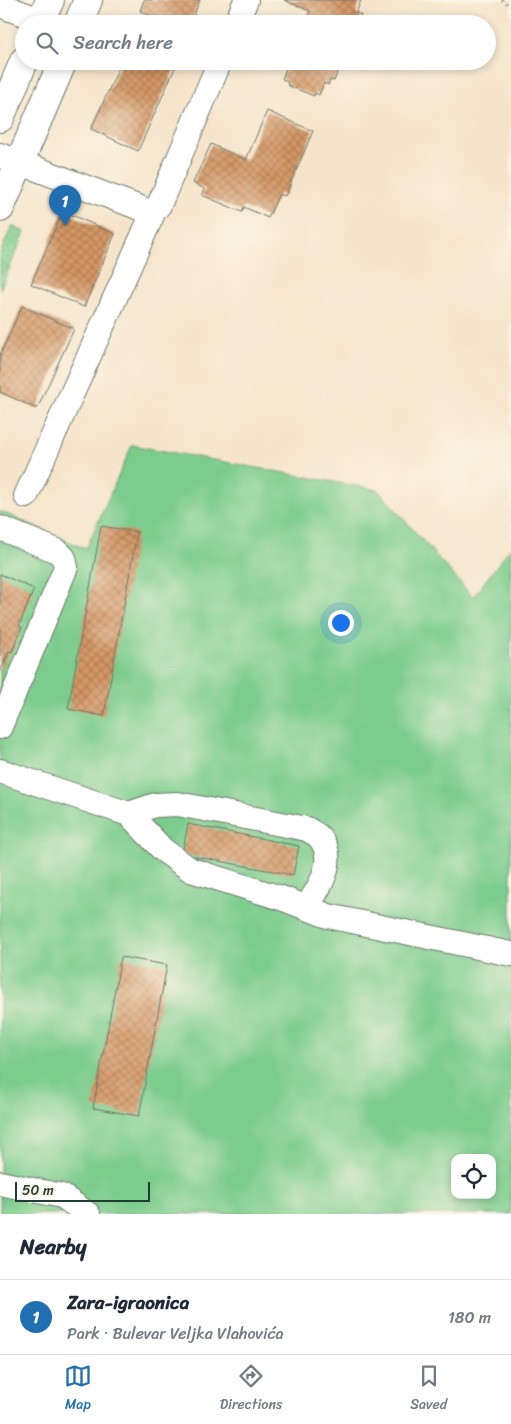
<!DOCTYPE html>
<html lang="en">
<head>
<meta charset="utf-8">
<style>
  body { margin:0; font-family:Sriracha,sans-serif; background:#f2f2f3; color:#1f2937 }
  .controls { position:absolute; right:15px; bottom:15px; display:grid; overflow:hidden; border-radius:10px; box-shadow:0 2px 8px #0003 }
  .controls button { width:45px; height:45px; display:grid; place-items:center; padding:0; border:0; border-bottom:1px solid #e0e1e3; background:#fff; color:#1f2937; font:25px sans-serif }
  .scale { position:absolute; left:15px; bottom:12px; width:135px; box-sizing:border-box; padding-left:5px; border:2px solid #1f3d34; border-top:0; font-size:14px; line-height:18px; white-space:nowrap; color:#1f3d34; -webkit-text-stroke:4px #fcf5e5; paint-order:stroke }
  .you { position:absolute; left:340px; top:622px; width:18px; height:18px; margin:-12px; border:4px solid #fff; border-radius:50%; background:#1a73e8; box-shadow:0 0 0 8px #1a73e833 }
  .badge { display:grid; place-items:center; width:32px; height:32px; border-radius:50%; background:#1f6fb2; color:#fff; font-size:16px; font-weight:700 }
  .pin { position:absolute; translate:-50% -41px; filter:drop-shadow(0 1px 2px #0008) }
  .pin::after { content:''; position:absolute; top:26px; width:18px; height:15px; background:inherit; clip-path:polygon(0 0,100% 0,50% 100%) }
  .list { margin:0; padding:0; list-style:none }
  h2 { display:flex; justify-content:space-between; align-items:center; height:65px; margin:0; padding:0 20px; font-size:21px }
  h2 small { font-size:16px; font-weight:400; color:#747a83 }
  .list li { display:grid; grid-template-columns:32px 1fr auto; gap:15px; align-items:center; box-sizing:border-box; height:75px; padding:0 20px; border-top:1px solid #e0e1e3 }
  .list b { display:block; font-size:19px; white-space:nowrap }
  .list p { margin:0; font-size:16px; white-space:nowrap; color:#747a83 }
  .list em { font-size:16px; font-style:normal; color:#747a83 }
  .icon { flex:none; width:28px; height:28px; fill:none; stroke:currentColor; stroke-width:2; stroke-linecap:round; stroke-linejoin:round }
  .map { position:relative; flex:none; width:511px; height:1214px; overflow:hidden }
  .search { position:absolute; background:#fff; box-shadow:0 2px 8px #0003; left:15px; right:15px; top:15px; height:55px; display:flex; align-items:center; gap:12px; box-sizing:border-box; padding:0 18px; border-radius:28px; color:#747a83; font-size:19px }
  .sheet { height:140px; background:#fff }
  nav { display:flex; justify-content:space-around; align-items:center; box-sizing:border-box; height:70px; border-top:1px solid #e0e1e3; background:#fff; font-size:14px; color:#747a83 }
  nav a { display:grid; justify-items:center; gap:2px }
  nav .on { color:#1f6fb2 }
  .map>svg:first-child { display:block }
  .grass { fill:url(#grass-dots); stroke:#4d8460 }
  .pitch { fill:#7bcc8d; stroke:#4d8460; fill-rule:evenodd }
  .building { fill:url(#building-cross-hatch) }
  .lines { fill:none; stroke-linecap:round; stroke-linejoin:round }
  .minor-casing { stroke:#6a7768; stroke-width:26 }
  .major-casing { stroke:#6a7768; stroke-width:30 }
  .path { stroke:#6a7768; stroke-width:3; stroke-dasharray:1 4; stroke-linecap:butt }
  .minor { stroke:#fff; stroke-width:24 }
  .major { stroke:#fff; stroke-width:28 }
</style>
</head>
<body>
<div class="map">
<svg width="511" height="1214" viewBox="0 0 511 1214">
  <defs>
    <pattern id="grass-dots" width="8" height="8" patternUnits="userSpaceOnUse" patternTransform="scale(1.25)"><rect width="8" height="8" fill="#7bcc8d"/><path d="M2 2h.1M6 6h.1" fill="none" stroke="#64a774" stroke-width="1.8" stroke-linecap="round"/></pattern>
    <pattern id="building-cross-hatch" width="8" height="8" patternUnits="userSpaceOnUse" patternTransform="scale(1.25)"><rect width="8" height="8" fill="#d59765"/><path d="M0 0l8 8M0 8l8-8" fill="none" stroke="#ac7c54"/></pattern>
  </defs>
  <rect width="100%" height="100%" fill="#fcf5e5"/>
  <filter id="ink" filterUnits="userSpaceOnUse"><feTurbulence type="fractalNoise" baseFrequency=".02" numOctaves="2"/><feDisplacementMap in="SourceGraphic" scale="10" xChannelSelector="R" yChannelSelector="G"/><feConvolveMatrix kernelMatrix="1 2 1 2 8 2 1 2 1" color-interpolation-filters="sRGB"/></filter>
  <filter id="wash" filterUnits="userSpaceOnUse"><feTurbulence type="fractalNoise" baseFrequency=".0096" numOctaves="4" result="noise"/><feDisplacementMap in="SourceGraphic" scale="20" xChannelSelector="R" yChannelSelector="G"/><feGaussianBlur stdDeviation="1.12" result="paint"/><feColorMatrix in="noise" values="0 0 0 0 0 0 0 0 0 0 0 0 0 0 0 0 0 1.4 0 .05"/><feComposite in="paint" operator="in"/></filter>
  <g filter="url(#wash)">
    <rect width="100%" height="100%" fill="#f5e4ca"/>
    <path class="grass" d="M12 226 25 232 0 290V253Z"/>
    <path class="pitch" d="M132 445 378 490 473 597 511 547V1214H0V511L86 549ZM455 1158H492V1195H455Z"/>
    <g id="blocks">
      <path class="building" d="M144 0H200L190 24H171L140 11Z
        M284 0H361L356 13 361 15 358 24H304L310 11Z
        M122 61H178L138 151 91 129Z
        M289 61H342L334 81 330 80 328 85 324 83 319 95 315 93 314 96 287 85 288 82 282 79Z
        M267 111 313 131 285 196 279 194 268 218 244 207 242 212 202 195 205 189 193 183 211 144 246 160Z
        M63 211 115 234 84 307 31 284Z
        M22 306 74 329 37 409 0 392V355Z
        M101 526 137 532 104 716 68 709Z
        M0 574 34 589 19 626 22 627 12 652 9 651 0 673Z
        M188 824 299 846 293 875 182 854Z
        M121 957 167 965 139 1116 93 1108Z"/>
    </g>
  </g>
  <g filter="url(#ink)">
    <use href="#blocks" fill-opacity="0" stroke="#6a7768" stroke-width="1"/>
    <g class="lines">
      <g class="minor-casing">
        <path id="minor" d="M0 5 42 21
          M236 24 246 0
          M0 155 148 211H154L159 205 220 61
          M26 496 154 211
          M0 528 57 551 64 558 66 567 0 727
          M0 771 129 814 163 850 191 870 284 899 328 916 511 954
          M129 814 155 805 178 804 307 829C311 832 317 834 320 838 338 860 319 889 306 908
          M0 1183 62 1196 88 1214"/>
      </g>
      <g class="major-casing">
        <path id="major" d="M40 24 50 0
          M78 24 88 0
          M0 118 24 61
          M0 208 63 61"/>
      </g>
      <path class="path" d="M502 0 511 6"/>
      <use href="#minor" class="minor"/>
      <use href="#major" class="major"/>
    </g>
  </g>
</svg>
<div class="controls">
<button><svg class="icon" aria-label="locate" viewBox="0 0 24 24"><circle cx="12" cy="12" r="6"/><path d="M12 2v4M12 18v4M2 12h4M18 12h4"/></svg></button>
</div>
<div class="scale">50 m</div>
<div class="you"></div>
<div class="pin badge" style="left:65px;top:226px">1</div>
<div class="search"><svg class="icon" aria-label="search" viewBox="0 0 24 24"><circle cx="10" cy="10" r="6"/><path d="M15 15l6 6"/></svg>Search here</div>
</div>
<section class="sheet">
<h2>Nearby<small></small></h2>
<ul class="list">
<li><span class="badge">1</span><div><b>Zara-igraonica</b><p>Park · Bulevar Veljka Vlahovića</p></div><em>180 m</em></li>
</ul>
</section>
<nav>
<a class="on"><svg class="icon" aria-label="map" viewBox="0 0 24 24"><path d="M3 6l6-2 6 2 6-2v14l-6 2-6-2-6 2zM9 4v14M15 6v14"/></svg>Map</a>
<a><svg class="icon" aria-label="directions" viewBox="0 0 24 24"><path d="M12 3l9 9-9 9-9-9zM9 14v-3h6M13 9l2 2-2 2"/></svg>Directions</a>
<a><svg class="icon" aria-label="saved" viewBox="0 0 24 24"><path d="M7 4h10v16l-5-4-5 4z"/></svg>Saved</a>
</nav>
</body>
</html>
